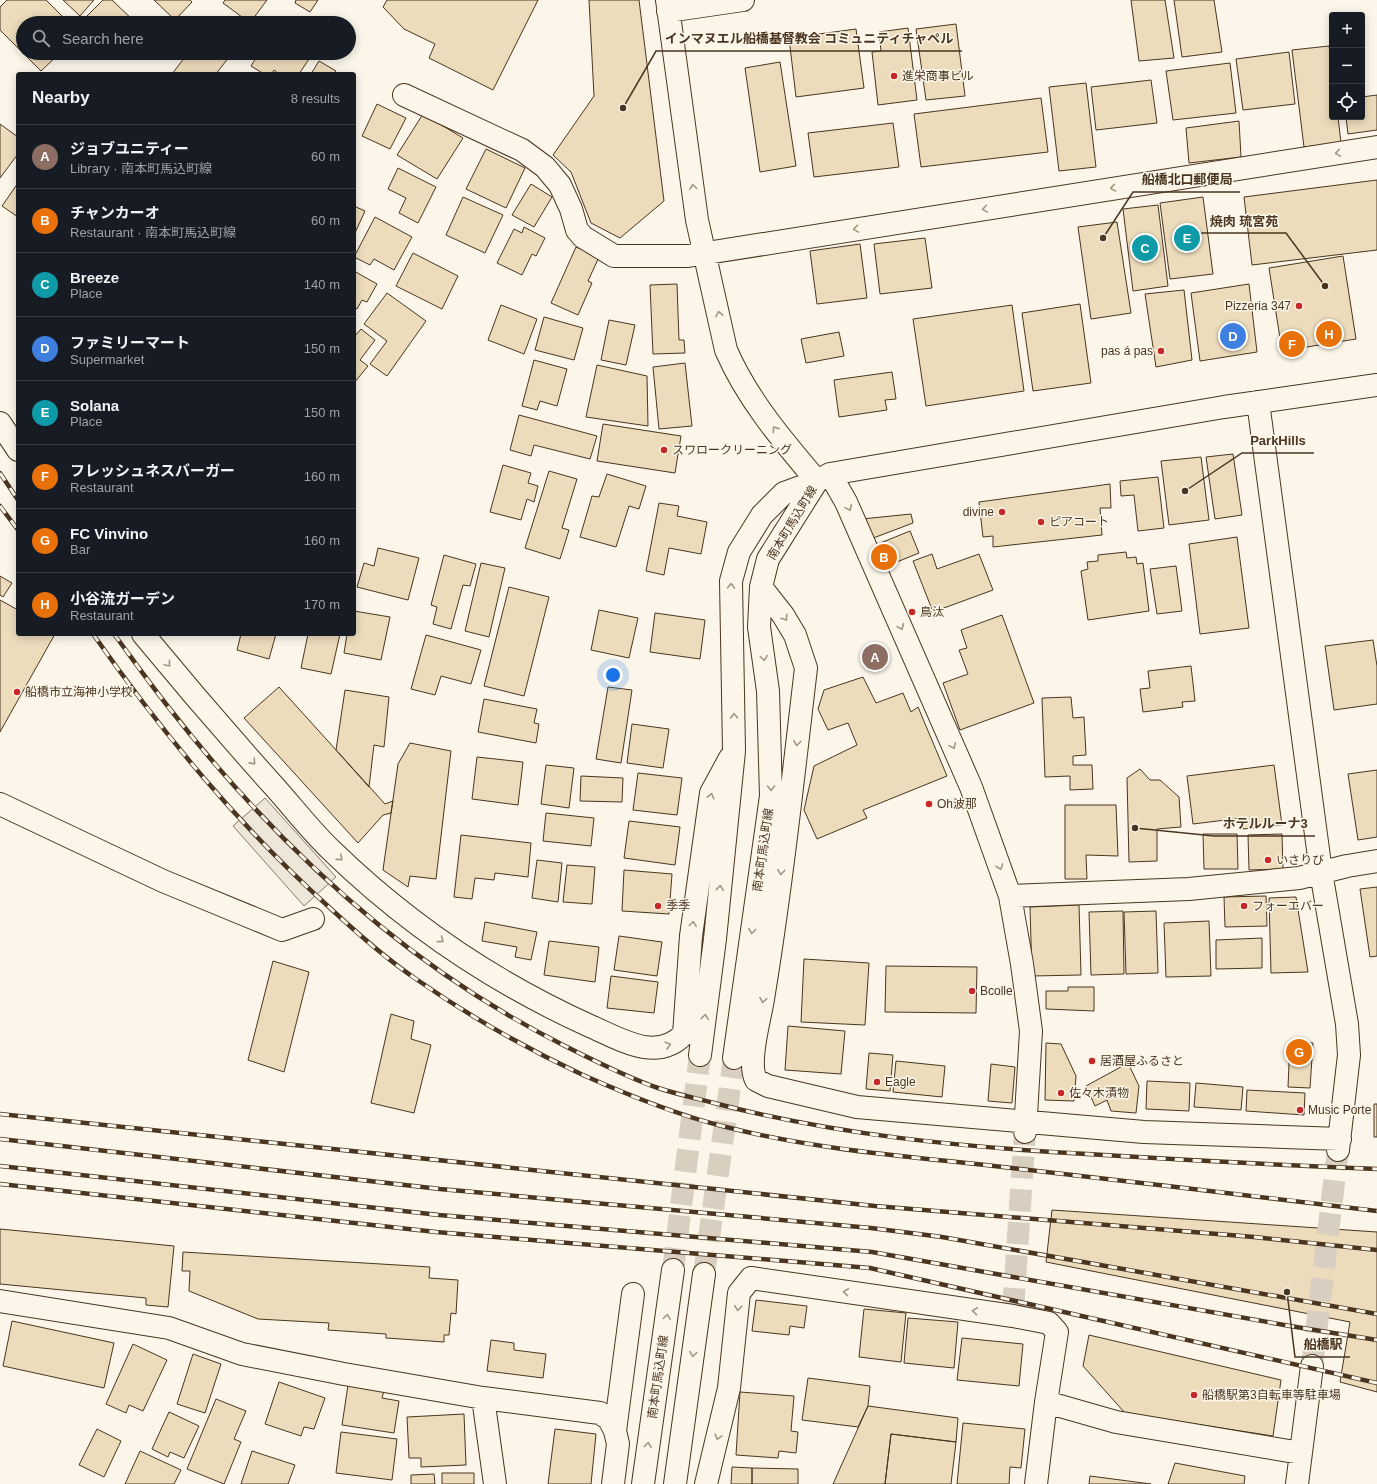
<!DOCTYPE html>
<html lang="en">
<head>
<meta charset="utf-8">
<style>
  body { margin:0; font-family:Arial,"Noto Sans JP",sans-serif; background:#20242c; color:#f1f3f6 }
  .controls { position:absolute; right:12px; top:12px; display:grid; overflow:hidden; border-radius:4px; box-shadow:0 2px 10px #0003 }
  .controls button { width:36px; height:36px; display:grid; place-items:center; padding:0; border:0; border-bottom:1px solid #363941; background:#171b24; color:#f1f3f6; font:20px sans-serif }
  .you { position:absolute; left:613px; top:675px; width:14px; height:14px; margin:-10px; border:3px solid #fff; border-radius:50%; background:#1a73e8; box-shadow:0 0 0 6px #1a73e833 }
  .badge { display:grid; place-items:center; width:26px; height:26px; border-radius:50%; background:#2563eb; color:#fff; font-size:13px; font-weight:700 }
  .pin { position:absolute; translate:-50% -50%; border:2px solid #fff; box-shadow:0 1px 4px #0006 }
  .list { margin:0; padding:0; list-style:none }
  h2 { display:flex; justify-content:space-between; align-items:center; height:52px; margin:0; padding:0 16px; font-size:17px }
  h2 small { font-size:13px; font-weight:400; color:#9ea1a6 }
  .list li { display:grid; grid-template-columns:26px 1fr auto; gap:12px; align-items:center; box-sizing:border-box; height:64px; padding:0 16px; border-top:1px solid #363941 }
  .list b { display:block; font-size:15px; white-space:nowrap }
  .list p { margin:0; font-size:13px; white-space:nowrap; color:#9ea1a6 }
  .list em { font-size:13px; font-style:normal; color:#9ea1a6 }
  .icon { flex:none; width:22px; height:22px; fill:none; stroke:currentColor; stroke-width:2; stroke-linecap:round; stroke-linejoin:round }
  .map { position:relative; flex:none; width:1377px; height:1484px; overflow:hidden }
  .search { position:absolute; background:#171b24; box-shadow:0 2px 10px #0003; left:16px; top:16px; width:340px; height:44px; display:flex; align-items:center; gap:10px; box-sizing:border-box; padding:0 14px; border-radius:22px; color:#9ea1a6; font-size:15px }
  .panel { position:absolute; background:#171b24; box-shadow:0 2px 10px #0003; left:16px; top:72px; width:340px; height:564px; border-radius:4px }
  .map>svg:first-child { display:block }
  .green { fill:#ede6d9; stroke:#887966 }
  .building { fill:#ecdcbc; stroke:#4a3520 }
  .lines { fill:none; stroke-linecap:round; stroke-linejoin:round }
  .minor-tunnel { stroke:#d8cfc1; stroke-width:22; stroke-dasharray:22 11; stroke-linecap:butt }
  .minor-casing { stroke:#4a3520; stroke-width:24 }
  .minor { stroke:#fbf6e9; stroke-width:22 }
  .rail-casing { stroke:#4a3520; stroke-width:4.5 }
  .rail { stroke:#fbf6e9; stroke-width:3; stroke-dasharray:9; stroke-linecap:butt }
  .oneway { stroke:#a29684 }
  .poi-dot { fill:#c62828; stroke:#fbf6e9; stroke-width:1.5 }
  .labels { text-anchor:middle; stroke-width:3; stroke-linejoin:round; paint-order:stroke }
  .poi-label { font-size:12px; fill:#4a3520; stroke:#fbf6e9; text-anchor:start }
  .street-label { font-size:12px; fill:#4a3520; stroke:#fbf6e9 }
  .leader { fill:none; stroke:#4a3520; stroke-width:1.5 }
  .callout-dot { fill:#4a3520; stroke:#fbf6e9; stroke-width:1.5 }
  .callout-label { font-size:13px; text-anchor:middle; font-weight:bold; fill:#4a3520; stroke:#fbf6e9; stroke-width:3; stroke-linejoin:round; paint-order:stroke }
</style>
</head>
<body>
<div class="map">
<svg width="1377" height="1484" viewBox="0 0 1377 1484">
  <rect width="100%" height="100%" fill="#fbf6e9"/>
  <path class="green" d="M265 798 336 877 304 906 233 826Z"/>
  <path class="building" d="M7 0H46L69 23H23V53H60L41 71 0 30V7Z
    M63 0H94L80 16Z
    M103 0H112L136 23H86L83 20Z
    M154 0H190L192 2 175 20Z
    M225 0H267L250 23 223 3Z
    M296 0H318L310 12 295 3Z
    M387 0H538L493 90 429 58 435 44 404 29 383 7Z
    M589 0H639L664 201 620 238 591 223 571 172 553 155 594 96Z
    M1131 0H1165L1174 58 1139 61Z
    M1174 0H1214L1222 52 1182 57Z
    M956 24 965 96 926 100 916 29Z
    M908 28 917 100 878 105 872 52 881 51 879 32Z
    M856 29 864 88 796 97 789 38Z
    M1329 46 1332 67V117H1338L1341 143 1304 147 1292 50Z
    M1289 52 1295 104 1243 110 1236 59Z
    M188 53H232L216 74H172Z
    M259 53H313L299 74H279L274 70 272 74H264L251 66Z
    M319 61 336 71 334 74H311Z
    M780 62 796 166 760 172 745 68Z
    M1230 63 1236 113 1173 120 1166 71Z
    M1151 80 1157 123 1096 130 1091 87Z
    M1086 83 1096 167 1059 171 1049 87Z
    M1377 95V130L1348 134 1346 117H1362V97Z
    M1041 98 1048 152 921 167 914 114Z
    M377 104 406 118 390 149 362 136Z
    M423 114 463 138 437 179 397 155Z
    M1239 121 1241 157 1189 163 1186 128Z
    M893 123 899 167 814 177 808 133Z
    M0 124 18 137V154L0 178Z
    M486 149 525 168 506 208 466 189Z
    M398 168 436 187 418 223 399 213 406 198 388 189Z
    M1377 180V250L1252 265 1244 197Z
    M18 183V217L2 206Z
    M531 184 552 197 534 227 512 215Z
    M463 197 503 215 485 253 446 235Z
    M1203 197 1213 274 1170 279 1160 203Z
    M1158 205 1168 286 1133 291 1123 209Z
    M354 206 365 211 354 235Z
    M375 217 412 237 394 270 374 259 370 265 354 257Z
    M1117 222 1131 313 1091 319 1078 227Z
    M524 227 545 238 536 256 532 254 522 275 497 263 514 229 522 233Z
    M925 238 932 288 880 294 874 244Z
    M860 244 867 298 817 304 810 251Z
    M576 247 599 257 588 281 592 283 578 315 551 303Z
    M413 253 458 276 442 309 396 286Z
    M1343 256 1356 339 1282 351 1269 268Z
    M354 271 377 284 367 302 362 300 357 309 354 307Z
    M677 284 679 340H684L685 353 653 354 650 285Z
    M1249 284 1257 352 1200 361 1191 293Z
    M1184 290 1192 360 1156 367 1145 294Z
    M387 293 426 321 387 376 370 364 387 341 364 324Z
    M1080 304 1091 383 1033 391 1022 313Z
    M501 305 537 319 524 354 488 340Z
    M1012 305 1024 391 926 406 913 319Z
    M544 317 583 328 574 360 535 350Z
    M609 320 635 325 626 365 601 360Z
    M361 329 375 340 360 360 368 366 354 383V337Z
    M839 332 844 356 806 363 801 339Z
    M534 360 567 369 557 406 540 401 537 410 522 406Z
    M685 363 692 426 659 429 653 367Z
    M597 365 647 376 648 426 586 417Z
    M892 372 896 399 885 400 887 410 839 417 834 380Z
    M519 415 597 436 590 459 534 445 531 456 510 450Z
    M603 424 681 436 675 473 597 461Z
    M1233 454 1242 515 1215 519 1206 457Z
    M1201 457 1209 520 1169 525 1161 461Z
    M503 465 531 473 528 483 538 486 534 502 527 499 521 520 490 512Z
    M549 471 577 479 562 528 569 530 560 559 525 548Z
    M607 474 646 486 639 509 629 506 616 547 580 537 592 496 599 497Z
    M1158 477 1164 528 1138 531 1134 495 1121 496 1120 481Z
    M1110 484 1111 508H1100L1102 535 993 547V536L983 537 979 502Z
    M659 503 679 506 677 516 707 522 701 554 669 548 664 575 646 571Z
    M911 514 913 523 868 540 862 519Z
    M910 531 919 553 882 568 873 546Z
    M1237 537 1249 628 1200 634 1189 544Z
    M378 548 419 558 408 600 357 587 364 563 374 566Z
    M1126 552 1127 558 1136 557 1137 564 1143 563 1149 611 1088 620 1081 571 1088 569 1087 562 1098 561V555Z
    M932 554 937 569 979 554 993 590 933 612 913 561Z
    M444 555 476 564 470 586 463 585 451 629 433 624 437 607 431 605Z
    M481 563 505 568 489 637 465 631Z
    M1176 566 1182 611 1157 614 1150 569Z
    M0 576 12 583 3 597 0 595Z
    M509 587 549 597 524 696 484 686Z
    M0 600 18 610V634H55L0 732Z
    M599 610 638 618 629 658 591 650Z
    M354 611 390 617 381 660 344 653 347 634H354Z
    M655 613 705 620 700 659 650 652Z
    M1002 615 1034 703 960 730 943 683 968 674 959 650 967 648 961 630Z
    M241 634H276L269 659 237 650Z
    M308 634H340L331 674 301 668Z
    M426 635 481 650 471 684 441 676 435 695 411 689Z
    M1373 640 1377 666V704L1334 710 1325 646Z
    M1191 666 1195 701 1182 702 1183 707 1143 712 1140 689 1150 688 1148 671Z
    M863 677 876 703 903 693 911 712 918 707 947 776 863 810 867 818 817 839 804 810 814 766 857 745 848 723 828 730 818 709 824 690Z
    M279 687 385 804 393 801 391 813 383 815 358 843 244 718Z
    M608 687 632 690 621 763 596 759Z
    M345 690 389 697 384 747 374 745 369 787 336 750Z
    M1071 697 1073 718 1084 717 1086 755 1073 756V765H1092L1093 789 1070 790V776L1045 777 1042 698Z
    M484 699 537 709 534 723 539 724 536 743 478 732Z
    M632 724 669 729 663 768 627 763Z
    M410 743 451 751 436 879 410 876 408 887 383 870 398 764Z
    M477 757 523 762 518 805 472 799Z
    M546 765 574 768 569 808 541 804Z
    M1274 765 1282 825 1243 829 1242 818 1193 824 1187 776Z
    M1140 769 1150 780H1160L1179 797 1181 827 1157 829V861L1129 862 1127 778Z
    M1377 770V837L1358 840 1348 774Z
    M638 773 682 778 677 815 633 810Z
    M581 776 623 778 622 802 580 801Z
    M1065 805H1116L1118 856 1086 855 1087 879H1065Z
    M546 813 594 818 591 846 543 841Z
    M629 821 680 827 675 865 624 858Z
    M1203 834H1237L1238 869H1204Z
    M1282 834 1283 869 1249 870 1248 835Z
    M461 835 531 843 528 877 495 873 494 880 475 878 472 899 454 897Z
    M537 860 562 863 558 902 532 898Z
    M567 865 595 867 592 904 563 902Z
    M624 870 672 874 669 914 622 911Z
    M1377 887V956L1370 957 1360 889Z
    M1266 896 1267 926 1225 927 1224 897Z
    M1296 897 1308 972 1271 973 1269 898Z
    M1079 905 1081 975 1032 976 1030 907Z
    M1123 911 1124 974 1091 975 1089 912Z
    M1156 911 1158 973 1126 974 1124 912Z
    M1209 921 1211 976 1166 977 1164 923Z
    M485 922 537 932 531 960 515 957 517 947 482 941Z
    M619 936 662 942 657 976 614 970Z
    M1262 938V968L1216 969V940Z
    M549 941 599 947 595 982 544 975Z
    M804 959 869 963 865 1025 801 1022Z
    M273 961 309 972 284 1072 248 1060Z
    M886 966 977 967 976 1013 885 1012Z
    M611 976 658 982 654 1013 607 1008Z
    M1068 987H1094V1011L1046 1009V991H1068Z
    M391 1014 414 1021 411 1039 431 1045 414 1113 371 1103Z
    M788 1026 845 1031 841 1074 785 1070Z
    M1290 1041 1313 1043 1310 1088 1288 1087Z
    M1046 1043 1061 1044 1076 1076 1074 1101 1045 1100Z
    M869 1053 893 1055 890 1091 866 1089Z
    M896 1061 945 1066 942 1097 893 1092Z
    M1128 1063 1139 1086 1136 1113 1111 1111 1107 1100 1095 1106 1086 1086Z
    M991 1064 1015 1067 1012 1103 988 1101Z
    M1147 1081 1190 1083 1189 1111 1146 1109Z
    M1196 1083 1243 1087 1241 1110 1194 1107Z
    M1247 1090 1305 1093 1304 1115 1246 1111Z
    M1374 1104H1377V1137H1374Z
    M1052 1210 1377 1232V1392L1340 1382 1350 1322 1046 1262Z
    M0 1229 174 1246 168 1307 146 1305V1298L0 1284Z
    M183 1252 430 1267 429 1278 458 1280 456 1314 451 1313 449 1335H444V1342L386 1338V1334L328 1330 329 1323 258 1319 189 1291 190 1271H182Z
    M756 1300 807 1306 804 1328 790 1326 789 1335 752 1331Z
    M864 1309 906 1313 901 1362 859 1357Z
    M908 1318 958 1322 954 1368 904 1363Z
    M12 1321 114 1343 104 1388 3 1366Z
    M1089 1335 1281 1380 1273 1436 1125 1413 1083 1366Z
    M962 1338 1023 1344 1019 1386 957 1380Z
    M491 1340 514 1343V1350L546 1354 543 1378 487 1371Z
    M133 1344 167 1360 143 1411 129 1405 126 1413 106 1404Z
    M193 1354 221 1364 205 1413 177 1404Z
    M808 1378 870 1386 868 1406 858 1427 802 1420Z
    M279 1382 325 1398 314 1429 304 1427 301 1436 265 1424Z
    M348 1385 384 1391 382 1398 399 1401 394 1433 342 1425Z
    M740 1392 794 1396 791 1431 798 1432 796 1453 779 1451 778 1458 736 1455Z
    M216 1399 246 1411 234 1439 241 1442 224 1484 187 1469Z
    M868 1406 958 1418 956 1442 891 1434 885 1484H833Z
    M169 1412 199 1426 184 1458 170 1452 168 1457 152 1449Z
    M464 1414 466 1465 421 1467V1458H409L407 1417Z
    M963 1423 1025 1429 1021 1468 1010 1467 1009 1484H957Z
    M97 1429 121 1441 104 1477 79 1465Z
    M555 1429 596 1434 591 1484H548Z
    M341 1432 397 1439 392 1480 336 1473Z
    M891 1434 956 1442 951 1484H885Z
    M140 1451 181 1470 174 1484H125Z
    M252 1451 295 1465 288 1484H241Z
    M1175 1463 1245 1476 1244 1484H1168Z
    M732 1467 752 1468V1484H731Z
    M752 1468 798 1469V1484H752Z
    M442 1473H474V1484H442Z
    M434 1474 435 1484H411V1475Z
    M1090 1476 1151 1484H1089Z"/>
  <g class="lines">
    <path class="minor-tunnel" d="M673 1270 700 1055
      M704 1274 734 1058
      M1013 1310 1025 1132
      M1312 1366 1338 1150"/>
    <g class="minor-casing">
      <path id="minor" d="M667 0 697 220 726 350C747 399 783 441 817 481
        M668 11 743 0
        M404 95 522 150 545 167 560 185 571 209 577 230 583 237 614 256H688L1377 147
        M1258 402 1321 872 1347 1024 1349 1055 1338 1150
        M0 423 18 450
        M830 474 846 502 971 787 1010 896 1022 964 1031 1031 1025 1132
        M761 587 783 615 795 635 806 668C793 779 781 889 763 999 760 1019 747 1062 756 1080L768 1086 857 1107 1144 1132 1340 1139
        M143 634C185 685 228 735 272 784 292 806 310 830 331 850 406 923 495 983 590 1026 620 1039 657 1063 684 1034L691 936 711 793 730 758
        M0 804 163 881 282 930 313 919
        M1010 896 1189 889 1299 878 1347 866 1377 861
        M700 1055 715 939 734 751 731 581 739 552 762 515 784 493 817 481 830 474 1224 407 1377 385
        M734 1058 771 796 768 691 759 627 761 587 768 559 817 481
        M0 1301 169 1328 242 1354 344 1374 483 1398 600 1413 609 1419 615 1431
        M483 1398 495 1484
        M613 1484 618 1444 615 1431 633 1294
        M643 1484 673 1270
        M675 1484 704 1274
        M706 1484 729 1388 739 1293 751 1278 1013 1316 1049 1323 1057 1332 1046 1402
        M1036 1484 1046 1402 1116 1422 1301 1453
        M1297 1484 1312 1366"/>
    </g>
    <use href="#minor" class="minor"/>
    <g class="rail-casing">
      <path id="rail" d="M0 473 18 500
        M0 506 18 530
        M93 634C164 735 238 825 330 908 357 933 385 958 416 979 469 1016 525 1048 583 1075 628 1095 674 1114 722 1126 811 1149 903 1156 994 1166 1122 1181 1249 1195 1377 1211
        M114 634C131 657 148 681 166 704 274 843 407 967 565 1046 595 1061 626 1077 658 1088 676 1094 695 1098 714 1103 836 1135 961 1147 1087 1154 1184 1160 1280 1165 1377 1169
        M0 1114 875 1206 1254 1237 1377 1250
        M0 1139 440 1189 871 1228 942 1237 1377 1314
        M0 1166 439 1215 872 1252 1290 1326 1377 1340
        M0 1184 436 1232 870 1268 1377 1383"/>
    </g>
    <use href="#rail" class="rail"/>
  </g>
  <defs><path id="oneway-chevron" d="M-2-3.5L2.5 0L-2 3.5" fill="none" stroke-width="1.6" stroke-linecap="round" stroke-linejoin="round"/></defs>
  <g class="oneway">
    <use href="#oneway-chevron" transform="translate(1338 153) rotate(171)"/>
    <use href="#oneway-chevron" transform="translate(693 187) rotate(-98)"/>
    <use href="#oneway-chevron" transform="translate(1113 188) rotate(171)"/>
    <use href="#oneway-chevron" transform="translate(985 209) rotate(171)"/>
    <use href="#oneway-chevron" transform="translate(856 229) rotate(171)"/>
    <use href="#oneway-chevron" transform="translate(719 314) rotate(-102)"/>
    <use href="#oneway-chevron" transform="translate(775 429) rotate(-125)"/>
    <use href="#oneway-chevron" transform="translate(849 508) rotate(66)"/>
    <use href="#oneway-chevron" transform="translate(731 586) rotate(-89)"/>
    <use href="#oneway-chevron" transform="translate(785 618) rotate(57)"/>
    <use href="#oneway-chevron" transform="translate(901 627) rotate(66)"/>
    <use href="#oneway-chevron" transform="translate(764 658) rotate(82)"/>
    <use href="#oneway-chevron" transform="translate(168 664) rotate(50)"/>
    <use href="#oneway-chevron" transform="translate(734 716) rotate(-91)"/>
    <use href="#oneway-chevron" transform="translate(797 743) rotate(97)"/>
    <use href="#oneway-chevron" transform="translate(953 746) rotate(66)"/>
    <use href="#oneway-chevron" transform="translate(253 762) rotate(48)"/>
    <use href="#oneway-chevron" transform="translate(771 788) rotate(89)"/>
    <use href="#oneway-chevron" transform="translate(711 796) rotate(-76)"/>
    <use href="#oneway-chevron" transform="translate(340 858) rotate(41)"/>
    <use href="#oneway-chevron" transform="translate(1000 867) rotate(71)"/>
    <use href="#oneway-chevron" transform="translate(781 872) rotate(97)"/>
    <use href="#oneway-chevron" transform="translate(720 888) rotate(-84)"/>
    <use href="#oneway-chevron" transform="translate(693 924) rotate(-82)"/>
    <use href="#oneway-chevron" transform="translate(752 931) rotate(98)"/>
    <use href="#oneway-chevron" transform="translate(441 940) rotate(36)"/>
    <use href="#oneway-chevron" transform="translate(763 1000) rotate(99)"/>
    <use href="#oneway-chevron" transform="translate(705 1017) rotate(-83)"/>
    <use href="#oneway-chevron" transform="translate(668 1045) rotate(-16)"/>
    <use href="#oneway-chevron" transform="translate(846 1292) rotate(-172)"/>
    <use href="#oneway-chevron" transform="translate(738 1308) rotate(96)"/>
    <use href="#oneway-chevron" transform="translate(975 1311) rotate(-172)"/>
    <use href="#oneway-chevron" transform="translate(667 1317) rotate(-82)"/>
    <use href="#oneway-chevron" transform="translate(693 1354) rotate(98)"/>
    <use href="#oneway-chevron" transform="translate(718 1437) rotate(105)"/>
    <use href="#oneway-chevron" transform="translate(648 1445) rotate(-82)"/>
  </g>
  <g class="poi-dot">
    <circle cx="894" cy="76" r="4"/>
    <circle cx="1299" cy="306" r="4"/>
    <circle cx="1161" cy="351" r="4"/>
    <circle cx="664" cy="450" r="4"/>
    <circle cx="1002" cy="512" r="4"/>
    <circle cx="1041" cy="522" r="4"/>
    <circle cx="912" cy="612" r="4"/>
    <circle cx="17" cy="692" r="4"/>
    <circle cx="929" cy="804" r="4"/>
    <circle cx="1268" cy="860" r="4"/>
    <circle cx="658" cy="906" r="4"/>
    <circle cx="1244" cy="906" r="4"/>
    <circle cx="972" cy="991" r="4"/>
    <circle cx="1092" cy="1061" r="4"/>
    <circle cx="877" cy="1082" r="4"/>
    <circle cx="1061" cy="1093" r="4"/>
    <circle cx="1300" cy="1110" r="4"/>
    <circle cx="1194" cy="1395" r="4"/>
  </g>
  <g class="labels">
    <g class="poi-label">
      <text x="902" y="80">進栄商事ビル</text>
      <text x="1291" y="310" text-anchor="end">Pizzeria 347</text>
      <text x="1153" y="355" text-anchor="end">pas á pas</text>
      <text x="672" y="454">スワロークリーニング</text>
      <text x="994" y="516" text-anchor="end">divine</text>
      <text x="1049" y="526">ピアコート</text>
      <text x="920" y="616">鳥汰</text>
      <text x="25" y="696">船橋市立海神小学校</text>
      <text x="937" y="808">Oh波那</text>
      <text x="1276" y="864">いさりび</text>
      <text x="666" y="910">季季</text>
      <text x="1252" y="910">フォーエバー</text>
      <text x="980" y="995">Bcolle</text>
      <text x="1100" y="1065">居酒屋ふるさと</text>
      <text x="885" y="1086">Eagle</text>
      <text x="1069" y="1097">佐々木漬物</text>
      <text x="1308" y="1114">Music Porte</text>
      <text x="1202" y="1399">船橋駅第3自転車等駐車場</text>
    </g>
    <g class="street-label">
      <text transform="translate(792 523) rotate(-59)" y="4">南本町馬込町線</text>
      <text transform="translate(763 850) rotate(-82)" y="4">南本町馬込町線</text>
      <text transform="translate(658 1377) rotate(-82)" y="4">南本町馬込町線</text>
    </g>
  </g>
  <path class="leader" d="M623 108L656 51H962M1103 238L1133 192H1240M1325 286L1286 233H1201M1185 491L1242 453H1314M1135 828L1214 836H1315M1287 1292L1295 1357H1350"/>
  <g class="callout-dot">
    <circle cx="623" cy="108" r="4"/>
    <circle cx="1103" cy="238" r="4"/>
    <circle cx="1325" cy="286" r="4"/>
    <circle cx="1185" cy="491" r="4"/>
    <circle cx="1135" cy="828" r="4"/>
    <circle cx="1287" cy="1292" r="4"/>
  </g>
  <g class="callout-label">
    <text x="809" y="43">インマヌエル船橋基督教会 コミュニティチャペル</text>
    <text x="1187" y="184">船橋北口郵便局</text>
    <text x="1244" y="226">焼肉 琉宮苑</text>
    <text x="1278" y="445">ParkHills</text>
    <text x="1265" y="828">ホテルルーナ3</text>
    <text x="1323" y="1349">船橋駅</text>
  </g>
</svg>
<div class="controls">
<button>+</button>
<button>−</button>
<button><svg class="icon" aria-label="locate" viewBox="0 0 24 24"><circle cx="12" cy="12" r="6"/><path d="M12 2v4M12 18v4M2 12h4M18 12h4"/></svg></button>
</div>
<div class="you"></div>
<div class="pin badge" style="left:875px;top:657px;background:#8d6e63">A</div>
<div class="pin badge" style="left:884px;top:557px;background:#e8710a">B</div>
<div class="pin badge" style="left:1145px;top:248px;background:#0f9aa8">C</div>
<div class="pin badge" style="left:1233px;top:336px;background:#3f7fe0">D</div>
<div class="pin badge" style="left:1187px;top:238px;background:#0f9aa8">E</div>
<div class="pin badge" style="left:1292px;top:344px;background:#e8710a">F</div>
<div class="pin badge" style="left:1299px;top:1052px;background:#e8710a">G</div>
<div class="pin badge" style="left:1329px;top:334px;background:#e8710a">H</div>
<div class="search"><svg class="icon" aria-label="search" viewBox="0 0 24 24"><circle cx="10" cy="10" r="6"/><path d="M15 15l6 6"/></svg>Search here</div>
<section class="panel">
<h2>Nearby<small>8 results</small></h2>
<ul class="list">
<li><span class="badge" style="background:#8d6e63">A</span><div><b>ジョブユニティー</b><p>Library · 南本町馬込町線</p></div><em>60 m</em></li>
<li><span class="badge" style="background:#e8710a">B</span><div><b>チャンカーオ</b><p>Restaurant · 南本町馬込町線</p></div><em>60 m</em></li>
<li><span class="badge" style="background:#0f9aa8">C</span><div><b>Breeze</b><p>Place</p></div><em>140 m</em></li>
<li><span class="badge" style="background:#3f7fe0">D</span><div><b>ファミリーマート</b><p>Supermarket</p></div><em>150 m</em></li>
<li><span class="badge" style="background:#0f9aa8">E</span><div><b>Solana</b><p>Place</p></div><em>150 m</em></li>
<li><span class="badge" style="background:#e8710a">F</span><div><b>フレッシュネスバーガー</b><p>Restaurant</p></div><em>160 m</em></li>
<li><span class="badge" style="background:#e8710a">G</span><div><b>FC Vinvino</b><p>Bar</p></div><em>160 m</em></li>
<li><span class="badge" style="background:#e8710a">H</span><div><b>小谷流ガーデン</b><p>Restaurant</p></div><em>170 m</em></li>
</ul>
</section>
</div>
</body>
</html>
